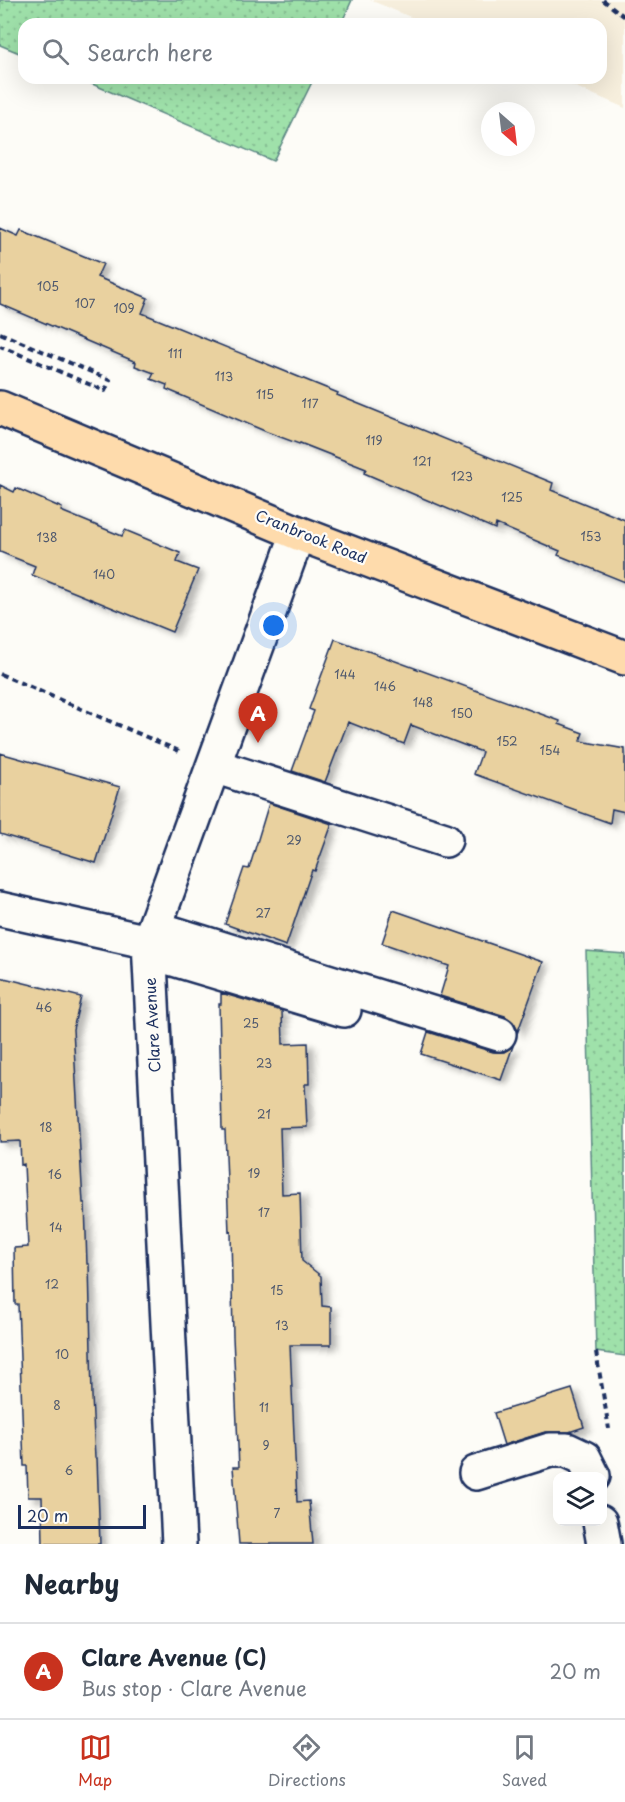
<!DOCTYPE html>
<html lang="en">
<head>
<meta charset="utf-8">
<style>
  body { margin:0; font-family:"Playpen Sans",sans-serif; background:#f6f6f7; color:#1f2937 }
  .controls { position:absolute; right:18px; bottom:18px; display:grid; overflow:hidden; border-radius:12px; box-shadow:0 6px 24px #0002 }
  .controls button { width:54px; height:54px; display:grid; place-items:center; padding:0; border:0; border-bottom:2px solid #e0e1e3; background:#fff; color:#1f2937; font:30px sans-serif }
  .compass { position:absolute; left:481px; top:102px; width:54px; height:54px; border-radius:50%; background:#fff; box-shadow:0 6px 24px #0002; rotate:152deg }
  .scale { position:absolute; left:18px; bottom:15px; width:128px; box-sizing:border-box; padding-left:6px; border:3px solid #1b2f5e; border-top:0; font-size:16px; line-height:21px; white-space:nowrap; color:#1b2f5e; -webkit-text-stroke:4px #fdfcf7; paint-order:stroke }
  .you { position:absolute; left:274px; top:626px; width:21px; height:21px; margin:-15px; border:4px solid #fff; border-radius:50%; background:#1a73e8; box-shadow:0 0 0 9px #1a73e833 }
  .badge { display:grid; place-items:center; width:39px; height:39px; border-radius:50%; background:#c8321e; color:#fff; font-size:20px; font-weight:700 }
  .pin { position:absolute; translate:-50% -50px; filter:drop-shadow(0 2px 3px #0008) }
  .pin::after { content:''; position:absolute; top:32px; width:21px; height:18px; background:inherit; clip-path:polygon(0 0,100% 0,50% 100%) }
  .list { margin:0; padding:0; list-style:none }
  h2 { display:flex; justify-content:space-between; align-items:center; height:78px; margin:0; padding:0 24px; font-size:26px }
  h2 small { font-size:20px; font-weight:400; color:#747a83 }
  .list li { display:grid; grid-template-columns:39px 1fr auto; gap:18px; align-items:center; box-sizing:border-box; height:96px; padding:0 24px; border-top:2px solid #e0e1e3 }
  .list b { display:block; font-size:22px; white-space:nowrap }
  .list p { margin:0; font-size:20px; white-space:nowrap; color:#747a83 }
  .list em { font-size:20px; font-style:normal; color:#747a83 }
  .icon { flex:none; width:33px; height:33px; fill:none; stroke:currentColor; stroke-width:2; stroke-linecap:round; stroke-linejoin:round }
  .map { position:relative; flex:none; width:625px; height:1544px; overflow:hidden }
  .search { position:absolute; background:#fff; box-shadow:0 6px 24px #0002; left:18px; right:18px; top:18px; height:66px; display:flex; align-items:center; gap:15px; box-sizing:border-box; padding:0 21px; border-radius:18px; color:#747a83; font-size:22px }
  .sheet { height:174px; background:#fff }
  nav { display:flex; justify-content:space-around; align-items:center; box-sizing:border-box; height:84px; border-top:2px solid #e0e1e3; background:#fff; font-size:16px; color:#747a83 }
  nav a { display:grid; justify-items:center; gap:3px }
  nav .on { color:#c8321e }
  .map>svg:first-child { display:block }
  .built { fill:#f7efdd }
  .grass { fill:url(#grass-dots); stroke:#5d8884; stroke-width:1.5 }
  .building { fill:#e9d19f; stroke:#1b2f5e; stroke-width:1.5; filter:url(#shadow) }
  .lines { fill:none; stroke-linecap:round; stroke-linejoin:round }
  .minor-casing { stroke:#1b2f5e; stroke-width:38 }
  .major-casing { stroke:#1b2f5e; stroke-width:38 }
  .path { stroke:#1b2f5e; stroke-width:4; stroke-dasharray:6 4.5; stroke-linecap:butt }
  .minor { stroke:#fdfcf7; stroke-width:33 }
  .major { stroke:#fedbac; stroke-width:33 }
  .labels { text-anchor:middle; stroke-width:4.5; stroke-linejoin:round; paint-order:stroke }
  .number-label { font-size:12px; fill:#4e586e }
  .street-label { font-size:15px; fill:#1b2f5e; stroke:#fdfcf7 }
</style>
</head>
<body>
<div class="map">
<svg width="625" height="1544" viewBox="0 0 625 1544">
  <defs>
    <pattern id="grass-dots" width="8" height="8" patternUnits="userSpaceOnUse" patternTransform="scale(1.5)"><rect width="8" height="8" fill="#9fe1aa"/><path d="M2 2h.1M6 6h.1" fill="none" stroke="#88c195" stroke-width="1.8" stroke-linecap="round"/></pattern>
    <filter id="shadow"><feDropShadow dx="6" dy="4" stdDeviation="3" flood-color="#0004"/></filter>
  </defs>
  <rect width="100%" height="100%" fill="#fdfcf7"/>
  <filter id="ink" filterUnits="userSpaceOnUse"><feTurbulence type="fractalNoise" baseFrequency=".0167" numOctaves="2"/><feDisplacementMap in="SourceGraphic" scale="12" xChannelSelector="R" yChannelSelector="G"/><feConvolveMatrix kernelMatrix="1 2 1 2 8 2 1 2 1" color-interpolation-filters="sRGB"/></filter>
  <g filter="url(#ink)">
    <path class="built" d="M370 0H625V108L555 78H601V24H427Z"/>
    <path class="grass" d="M0 0H352L341 24H24V55L0 45Z
      M78 78H314L273 161Z
      M586 951 625 954V1356L596 1352Z"/>
    <path class="building" d="M0 228 18 236 21 230 103 264 97 277 148 298 142 313 338 393 337 395 553 483 551 490 625 520V582L558 555 560 551 496 524 495 529 364 473 366 469 300 443 299 444 267 432 166 389 167 385 151 379 154 373 135 366 136 362 0 304Z
      M0 485 14 492 16 488 62 508 61 511 122 536 125 530 180 553 177 562 198 570 172 632 32 575 35 566 0 552Z
      M335 639 560 721 559 724 583 733 580 741 625 749V812L612 809 610 823 474 774 482 752 411 725 404 744 348 722 325 782 292 771 314 711 309 709Z
      M0 753 120 787 96 863 0 834Z
      M269 803 332 824 315 871 312 870 286 946 225 924 244 868 249 869Z
      M393 910 543 962 517 1034V1029L513 1022 505 1016 440 996 449 966 382 943Z
      M0 977 81 997 73 1029 83 1203H85L87 1264H89L92 1396 95 1458H97L100 1544H43L42 1497H28L27 1466H24L18 1304H15L14 1248 28 1247 24 1164 21 1165 20 1141 0 1142Z
      M221 993 282 1011 283 1044 308 1043 309 1084H305L307 1127 280 1128 282 1194 300 1193 302 1261 321 1276 322 1306 331 1307V1345H290L297 1502 309 1501 313 1544H239L233 1467H239L233 1337 231 1231 229 1232 225 1130H222L219 1004H221Z
      M428 1032 493 1052H504L513 1046 501 1080 421 1054Z
      M572 1389 584 1427 569 1432H545L504 1445 494 1413Z"/>
    <g class="lines">
      <g class="minor-casing">
        <path id="minor" d="M214 766 445 840
          M0 909 149 942
          M155 928 499 1034
          M150 952 344 1010
          M476 1473 550 1450H567L584 1458 593 1476
          M600 1522 604 1544
          M179 1544 149 942 298 533"/>
      </g>
      <g class="major-casing">
        <path id="major" d="M0 408 298 533 625 658"/>
      </g>
      <path class="path" d="M603 0 625 17
        M0 333 110 380 105 391 0 346
        M0 674 179 751
        M596 1352 609 1429"/>
      <use href="#minor" class="minor"/>
      <use href="#major" class="major"/>
    </g>
  </g>
  <g class="labels">
    <g class="number-label">
      <text x="48" y="291">105</text>
      <text x="85" y="308">107</text>
      <text x="124" y="313">109</text>
      <text x="175" y="358">111</text>
      <text x="224" y="381">113</text>
      <text x="265" y="399">115</text>
      <text x="310" y="408">117</text>
      <text x="374" y="445">119</text>
      <text x="422" y="466">121</text>
      <text x="462" y="481">123</text>
      <text x="512" y="502">125</text>
      <text x="591" y="541">153</text>
      <text x="47" y="542">138</text>
      <text x="104" y="579">140</text>
      <text x="345" y="679">144</text>
      <text x="385" y="691">146</text>
      <text x="423" y="707">148</text>
      <text x="462" y="718">150</text>
      <text x="507" y="746">152</text>
      <text x="550" y="755">154</text>
      <text x="294" y="845">29</text>
      <text x="263" y="918">27</text>
      <text x="44" y="1012">46</text>
      <text x="251" y="1028">25</text>
      <text x="264" y="1068">23</text>
      <text x="264" y="1119">21</text>
      <text x="46" y="1132">18</text>
      <text x="254" y="1178">19</text>
      <text x="55" y="1179">16</text>
      <text x="264" y="1217">17</text>
      <text x="56" y="1232">14</text>
      <text x="52" y="1289">12</text>
      <text x="277" y="1295">15</text>
      <text x="282" y="1330">13</text>
      <text x="62" y="1359">10</text>
      <text x="57" y="1410">8</text>
      <text x="264" y="1412">11</text>
      <text x="266" y="1450">9</text>
      <text x="69" y="1475">6</text>
      <text x="277" y="1518">7</text>
    </g>
    <g class="street-label">
      <text transform="translate(311 537) rotate(22)" y="5">Cranbrook Road</text>
      <text transform="translate(153 1025) rotate(-93)" y="5">Clare Avenue</text>
    </g>
  </g>
</svg>
<div class="controls">
<button><svg class="icon" aria-label="layers" viewBox="0 0 24 24"><path d="M12 4l9 5-9 5-9-5zM3 14l9 5 9-5"/></svg></button>
</div>
<svg class="compass" viewBox="-18 -18 36 36"><path d="M0-13l5 13h-10z" fill="#e53935"/><path d="M0 13l5-13h-10z" fill="#747a83"/></svg>
<div class="scale">20 m</div>
<div class="you"></div>
<div class="pin badge" style="left:258px;top:743px">A</div>
<div class="search"><svg class="icon" aria-label="search" viewBox="0 0 24 24"><circle cx="10" cy="10" r="6"/><path d="M15 15l6 6"/></svg>Search here</div>
</div>
<section class="sheet">
<h2>Nearby<small></small></h2>
<ul class="list">
<li><span class="badge">A</span><div><b>Clare Avenue (C)</b><p>Bus stop · Clare Avenue</p></div><em>20 m</em></li>
</ul>
</section>
<nav>
<a class="on"><svg class="icon" aria-label="map" viewBox="0 0 24 24"><path d="M3 6l6-2 6 2 6-2v14l-6 2-6-2-6 2zM9 4v14M15 6v14"/></svg>Map</a>
<a><svg class="icon" aria-label="directions" viewBox="0 0 24 24"><path d="M12 3l9 9-9 9-9-9zM9 14v-3h6M13 9l2 2-2 2"/></svg>Directions</a>
<a><svg class="icon" aria-label="saved" viewBox="0 0 24 24"><path d="M7 4h10v16l-5-4-5 4z"/></svg>Saved</a>
</nav>
</body>
</html>
